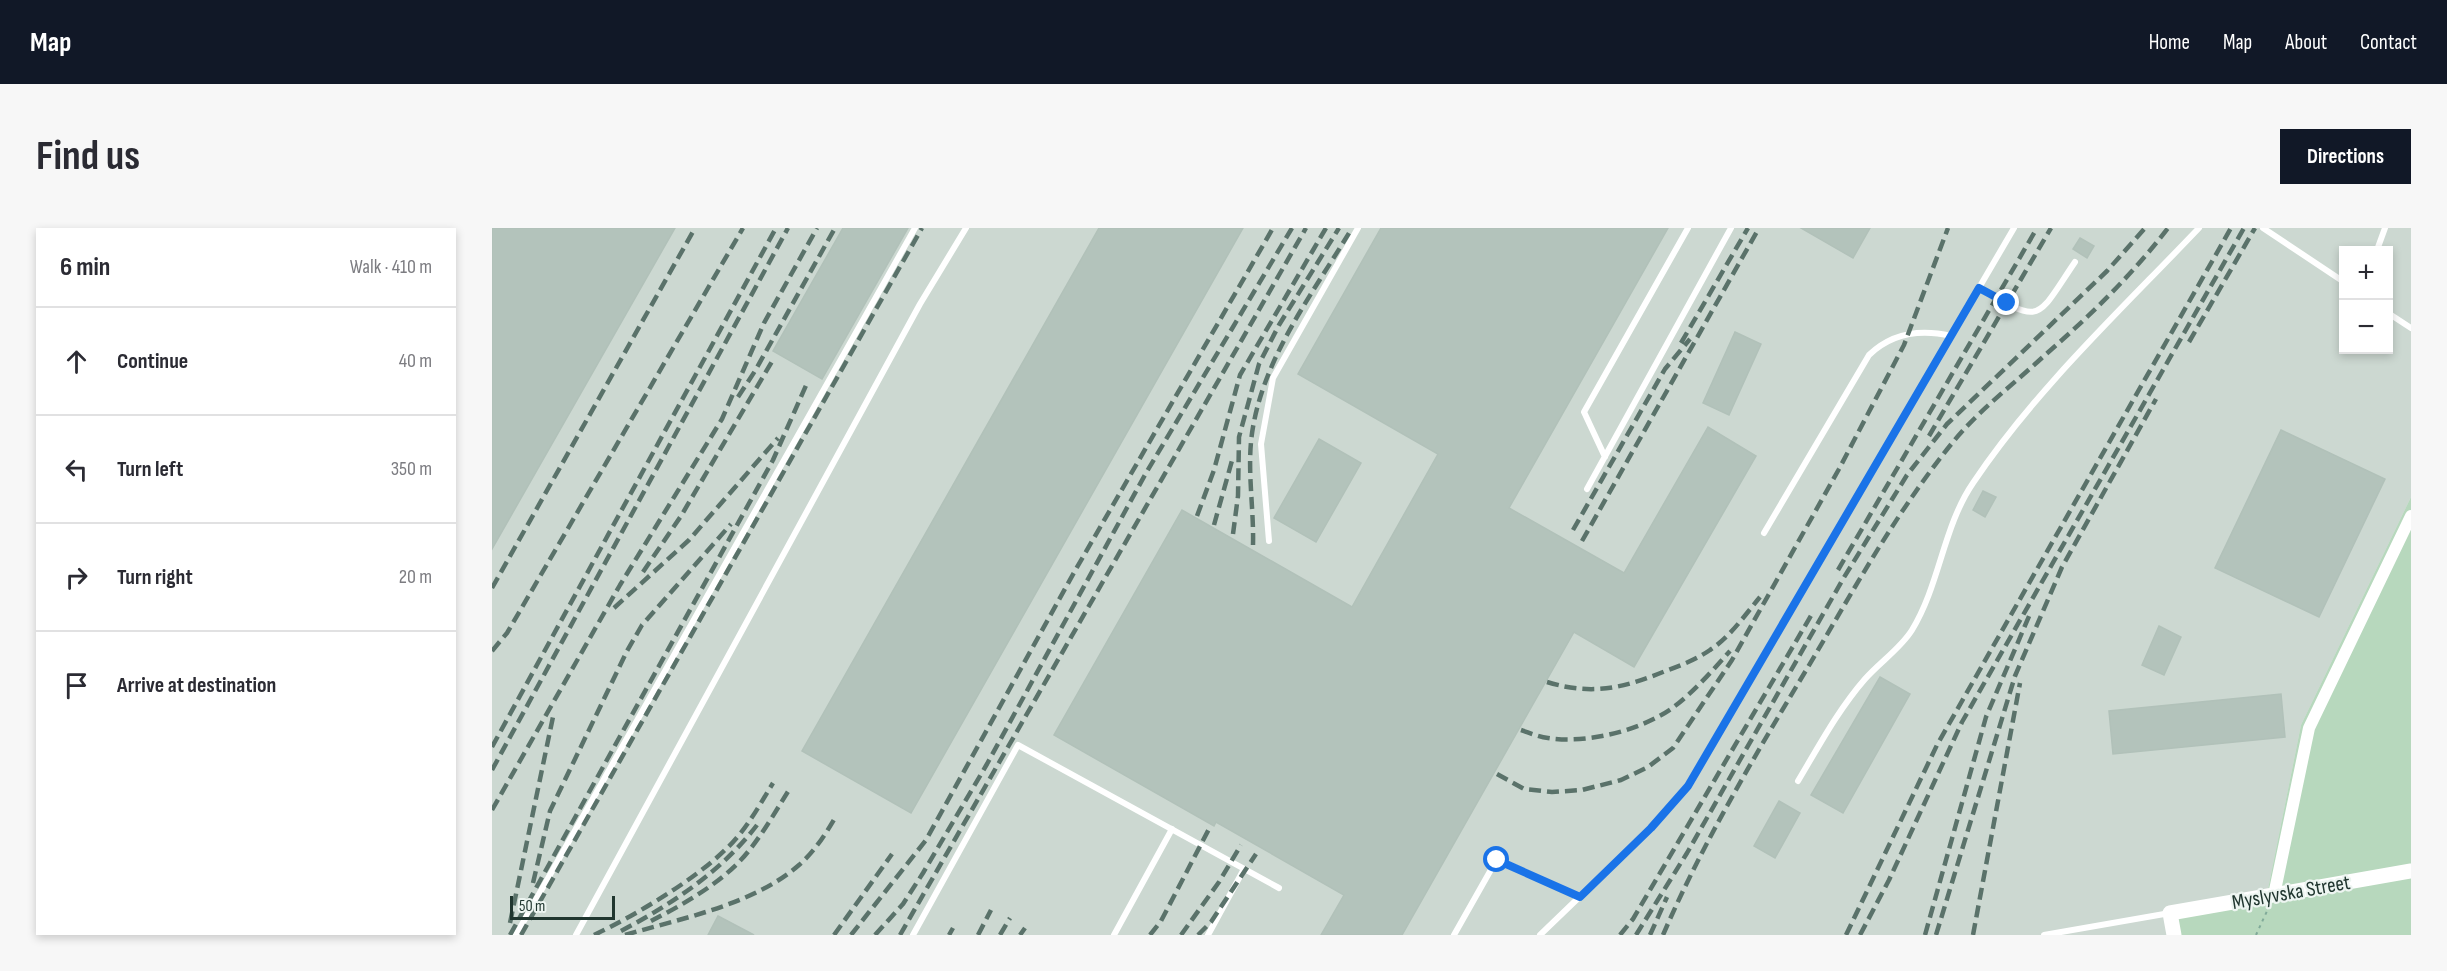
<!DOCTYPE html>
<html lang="en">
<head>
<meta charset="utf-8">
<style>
  body { margin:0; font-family:"Sofia Sans Condensed",sans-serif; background:#f7f7f7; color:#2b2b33 }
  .controls { position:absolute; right:18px; top:18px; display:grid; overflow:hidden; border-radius:0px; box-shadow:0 3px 9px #0003 }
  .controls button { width:54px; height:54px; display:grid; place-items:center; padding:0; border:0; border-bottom:2px solid #e1e1e2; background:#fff; color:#2b2b33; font:30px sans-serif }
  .scale { position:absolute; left:18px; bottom:15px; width:105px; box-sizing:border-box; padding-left:6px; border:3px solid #20362f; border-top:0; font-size:16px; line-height:21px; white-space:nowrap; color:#20362f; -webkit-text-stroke:4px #edf5f1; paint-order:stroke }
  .stop { position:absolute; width:18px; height:18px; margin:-14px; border:4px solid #1a73e8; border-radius:50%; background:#fff }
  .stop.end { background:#1a73e8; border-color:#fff; box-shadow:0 2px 6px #0008 }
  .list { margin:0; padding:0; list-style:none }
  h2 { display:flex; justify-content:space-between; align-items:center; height:78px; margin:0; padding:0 24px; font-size:26px }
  h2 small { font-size:20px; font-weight:400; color:#7c7c81 }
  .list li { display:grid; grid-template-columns:39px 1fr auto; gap:18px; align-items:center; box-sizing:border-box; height:108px; padding:0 24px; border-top:2px solid #e1e1e2 }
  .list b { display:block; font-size:22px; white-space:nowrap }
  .list em { font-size:20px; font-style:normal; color:#7c7c81 }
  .icon { flex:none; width:33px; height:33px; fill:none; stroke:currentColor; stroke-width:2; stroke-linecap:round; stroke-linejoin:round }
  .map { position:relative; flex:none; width:1919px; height:707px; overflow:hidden; border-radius:0px }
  header { display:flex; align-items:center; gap:36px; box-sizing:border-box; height:84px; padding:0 30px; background:#111827; color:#fff }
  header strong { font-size:28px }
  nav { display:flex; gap:33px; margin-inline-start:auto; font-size:21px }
  .intro { display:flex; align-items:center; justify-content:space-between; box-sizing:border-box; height:144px; padding:0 36px }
  h1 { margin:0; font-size:42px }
  .button { padding:15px 27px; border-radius:0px; background:#111827; color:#fff; font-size:21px; font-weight:700 }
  main { display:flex; gap:36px; padding:0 36px }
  aside { flex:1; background:#fff; border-radius:0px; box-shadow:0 3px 9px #0003 }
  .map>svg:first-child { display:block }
  .built { fill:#ccd8d1; fill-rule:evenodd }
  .green { fill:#b7d8bd }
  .building { fill:#b3c3bb; stroke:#b1c1b9; stroke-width:1.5 }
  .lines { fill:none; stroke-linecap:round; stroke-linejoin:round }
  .path { stroke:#80aa99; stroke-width:2; stroke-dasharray:3 4.5; stroke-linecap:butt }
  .service { stroke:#fff; stroke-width:6 }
  .minor { stroke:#fff; stroke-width:12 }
  .tertiary { stroke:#fff; stroke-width:15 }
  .rail { stroke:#5a726a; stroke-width:4.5; stroke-dasharray:12 6; stroke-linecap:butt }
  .route { stroke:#1a73e8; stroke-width:8 }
  .labels { text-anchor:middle; stroke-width:4.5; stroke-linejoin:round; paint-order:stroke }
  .street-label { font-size:21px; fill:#20362f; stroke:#edf5f1 }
</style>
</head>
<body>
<header>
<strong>Map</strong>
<nav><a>Home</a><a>Map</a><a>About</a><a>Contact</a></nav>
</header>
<div class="intro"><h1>Find us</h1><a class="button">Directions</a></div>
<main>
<aside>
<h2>6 min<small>Walk · 410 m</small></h2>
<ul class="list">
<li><svg class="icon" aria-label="ahead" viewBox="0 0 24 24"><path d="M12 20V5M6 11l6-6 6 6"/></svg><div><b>Continue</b></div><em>40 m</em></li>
<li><svg class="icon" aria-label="left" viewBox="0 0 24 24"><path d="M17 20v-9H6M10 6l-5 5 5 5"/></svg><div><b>Turn left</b></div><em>350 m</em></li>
<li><svg class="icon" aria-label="right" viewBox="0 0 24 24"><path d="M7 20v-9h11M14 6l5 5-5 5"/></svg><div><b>Turn right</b></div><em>20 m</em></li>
<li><svg class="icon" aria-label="arrive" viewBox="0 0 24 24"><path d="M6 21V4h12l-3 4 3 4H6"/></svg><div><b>Arrive at destination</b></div></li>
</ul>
</aside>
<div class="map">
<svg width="1919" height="707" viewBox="0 0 1919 707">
  <rect width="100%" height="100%" fill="#dee8e2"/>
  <path class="built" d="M0 0H1919V269L1809 497 1776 661 1677 707H0ZM1852 22H1896V122H1852Z"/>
  <path class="green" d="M1919 269V707H1677L1673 680 1776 661 1809 497Z"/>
  <path class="building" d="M0 0H183L0 321Z
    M351 0H416L330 151 281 123Z
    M607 0H751L419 585 310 523Z
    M889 0H1176L1017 280 1132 345 1216 199 1264 228 1142 439 1082 404 910 707H829L852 667 724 594 722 598 562 507 690 282 860 379 946 226 806 146Z
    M1309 0H1378L1361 30Z
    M1588 10 1602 18 1595 30 1581 21Z
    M1243 104 1269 116 1237 187 1211 175Z
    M1789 202 1893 251 1827 389 1723 340Z
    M827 211 869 235 824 314 782 290Z
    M1491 263 1504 269 1493 289 1481 282Z
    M1667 398 1689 409 1672 447 1650 437Z
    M1388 449 1418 466 1351 585 1319 567Z
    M1789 466 1793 509 1621 526 1617 483Z
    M1287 573 1308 585 1283 630 1262 618Z
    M226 688 262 707H216Z"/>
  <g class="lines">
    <path class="path" d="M1764 707 1775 683"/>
    <path class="service" d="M1771 0 1852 54
      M1885 22 1893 0
      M1487 60C1551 97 1543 93 1583 34
      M1896 85 1919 100
      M1113 229 1092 184 1196 0
      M1095 261 1239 0
      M1272 305 1377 127C1400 105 1429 101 1459 108
      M777 313 769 216 781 150 866 0
      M1306 553C1327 518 1346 482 1373 451 1388 434 1409 420 1420 402 1448 356 1451 299 1481 255 1544 161 1629 82 1707 0
      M24 707 423 0
      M84 707 428 76 474 0
      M421 707 526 517 787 660
      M622 707 680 601
      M716 707 752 641
      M962 707 1005 631 1087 669
      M1048 707 1159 600 1196 557 1522 0
      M1552 707 1678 685"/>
    <path class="minor" d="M1782 667 1817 500 1919 288"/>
    <path class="tertiary" d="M1682 707 1678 685 1919 643"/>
    <path class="rail" d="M1697 114 1763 0
      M1189 115 1256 0
      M246 169 263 143 343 0
      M1437 208 1559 0
      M705 288 722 242 748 147 834 0
      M722 297 741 229
      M1081 302 1173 141 1198 111
      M741 306 746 268 747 209 767 136 787 97 847 0
      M1090 313 1267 0
      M761 317C762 277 754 238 761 199 774 125 822 64 860 0
      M1346 342 1545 0
      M151 344 189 288 282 130
      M0 360 203 0
      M122 380 197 312 286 210
      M0 423 15 405 251 0
      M1055 454C1101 468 1132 460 1176 442 1190 437 1205 431 1218 422 1238 409 1253 387 1268 369
      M1029 502C1038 505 1047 509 1056 510 1094 516 1147 503 1179 481 1201 465 1220 443 1238 423
      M0 519 284 0
      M0 542 296 0
      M1005 546 1032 561 1060 564 1090 562 1129 552 1156 539 1181 520 1240 432 1347 241 1412 117 1456 0
      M0 582 128 357 230 191 272 95 325 0
      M41 655 58 583 135 423 150 397 239 296
      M159 693C194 675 235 652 259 620 273 602 285 581 297 562
      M18 695 62 484
      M129 703C180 676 230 643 265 597
      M18 707 281 232 316 153
      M29 707 430 0
      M102 707C142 688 201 653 233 622 253 604 267 578 281 555
      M133 707C190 690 261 677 307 637 322 624 333 607 343 590
      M342 707 400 626
      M359 707 434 612 584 341 781 0
      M383 707 411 676 431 645 495 536 654 245 800 0
      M408 707 814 0
      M457 707 461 700
      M486 707 499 682
      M508 707 518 690
      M528 707 533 700
      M658 707 669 693 718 599
      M689 707 727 654 749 617
      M706 707 719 694 764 626
      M1128 707 1141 691 1320 386
      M1144 707 1195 625 1351 351 1415 247 1455 196 1615 43 1653 0
      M1158 707 1175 669
      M1171 707C1211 614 1264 526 1316 439 1361 363 1404 284 1461 214 1488 181 1522 156 1553 127 1598 88 1640 47 1676 0
      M1354 707 1445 517 1739 0
      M1368 707 1397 652 1470 494 1752 0
      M1433 707 1494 489 1538 386
      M1444 707 1523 448 1570 339 1664 171
      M1481 707 1528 455"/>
  </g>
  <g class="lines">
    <path class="route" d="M1005 632 1088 669 1159 600 1196 558 1487 60 1515 75"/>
  </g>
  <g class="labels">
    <g class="street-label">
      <text transform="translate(1799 664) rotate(-10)" y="7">Myslyvska Street</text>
    </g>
  </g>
</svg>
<div class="controls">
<button>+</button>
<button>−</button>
</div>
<div class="scale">50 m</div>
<div class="stop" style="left:1005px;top:632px"></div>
<div class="stop end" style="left:1515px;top:75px"></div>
</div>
</main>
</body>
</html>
